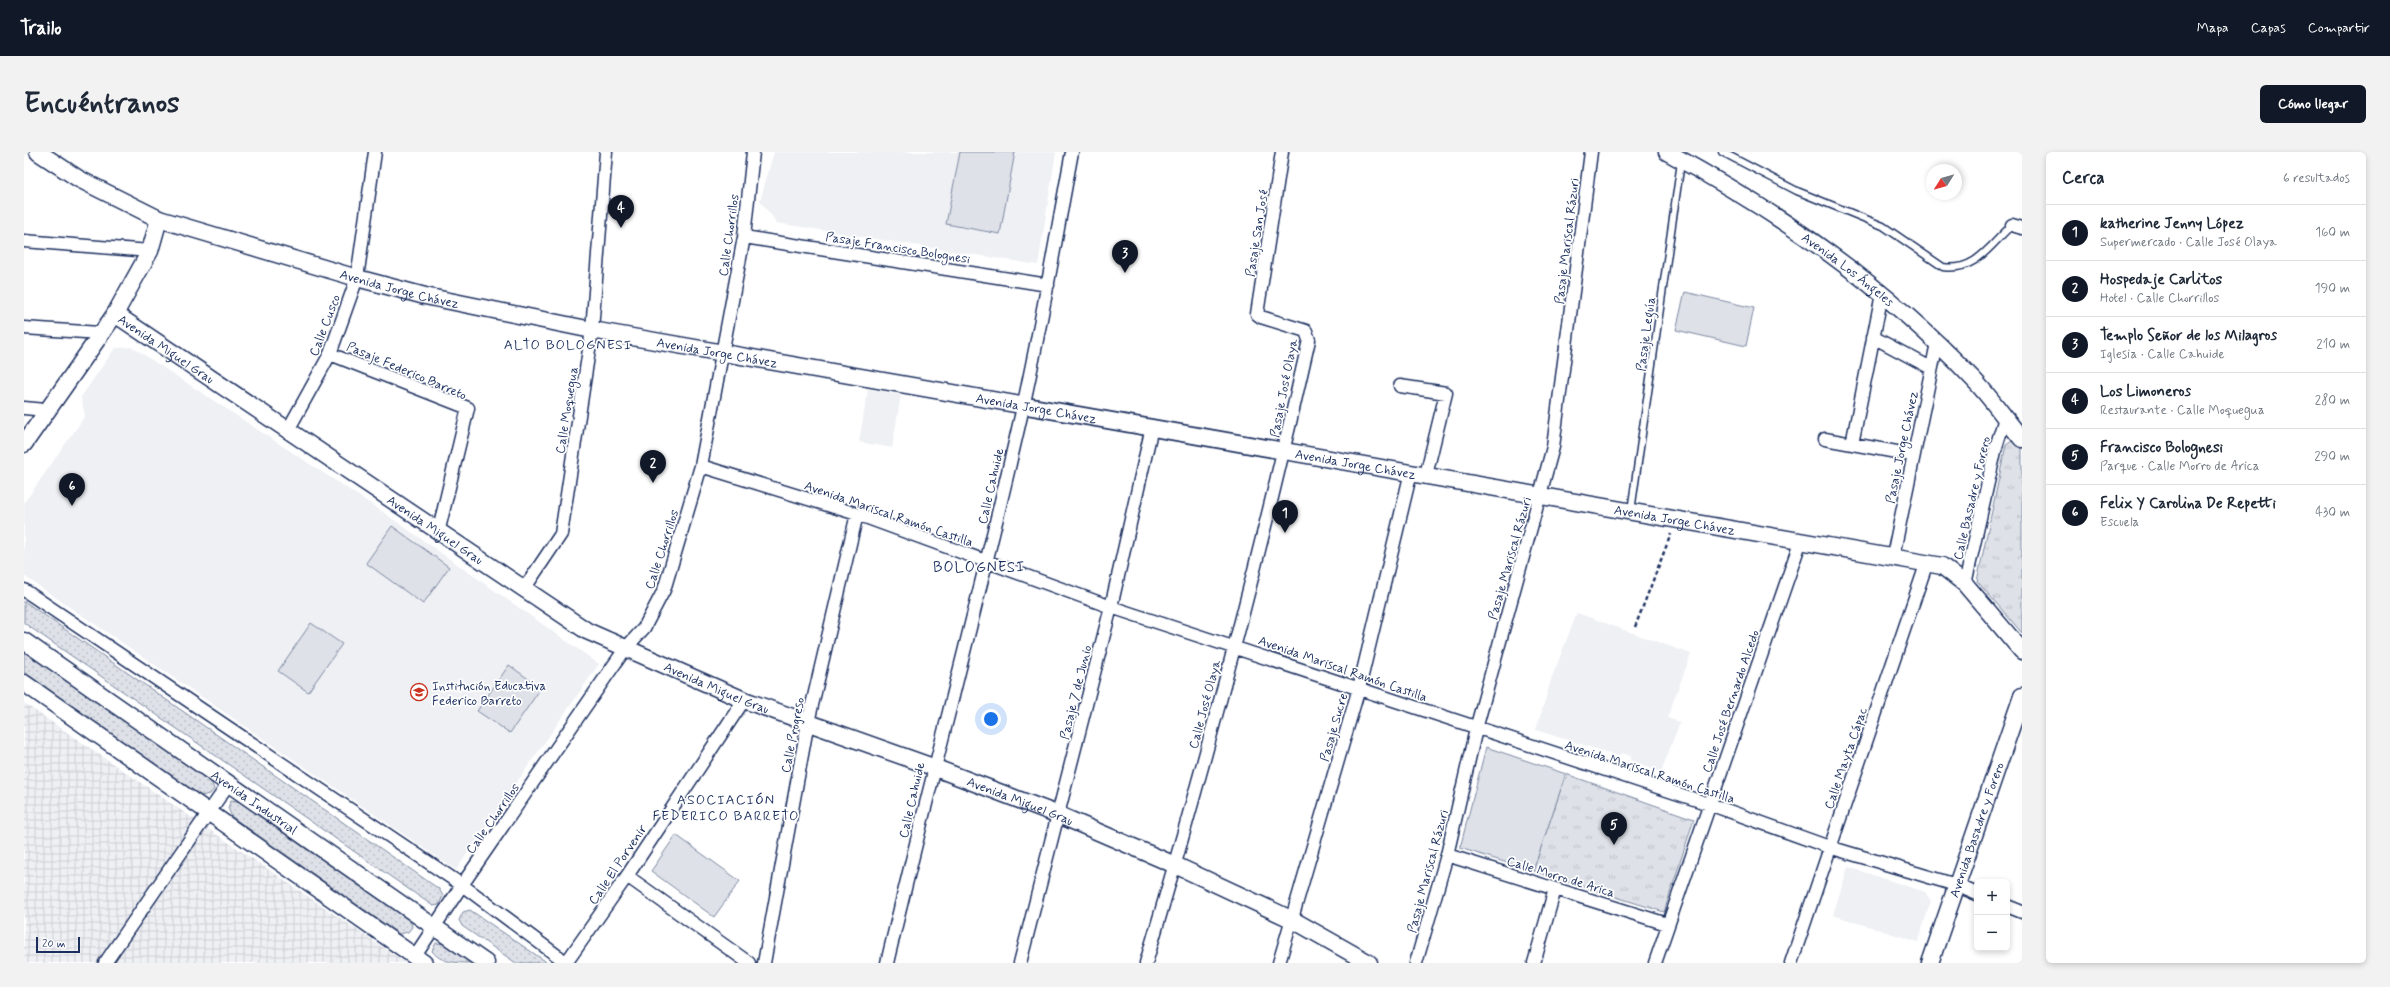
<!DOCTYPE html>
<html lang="es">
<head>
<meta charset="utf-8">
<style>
  body { margin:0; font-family:Mynerve,sans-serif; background:#f2f2f3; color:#1f2937 }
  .controls { position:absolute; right:12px; bottom:12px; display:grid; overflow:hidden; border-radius:6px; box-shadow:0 2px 6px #0003 }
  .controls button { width:36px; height:36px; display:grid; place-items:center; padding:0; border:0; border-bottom:1px solid #e0e1e3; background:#fff; color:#1f2937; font:20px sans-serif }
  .compass { position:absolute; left:1902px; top:12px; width:36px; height:36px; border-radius:50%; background:#fff; box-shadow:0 2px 6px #0003; rotate:233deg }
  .scale { position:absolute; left:12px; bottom:10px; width:44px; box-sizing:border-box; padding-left:4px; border:2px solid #1b2f5e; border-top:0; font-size:11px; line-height:14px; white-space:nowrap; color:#1b2f5e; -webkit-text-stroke:3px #fff; paint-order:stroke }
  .you { position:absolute; left:967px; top:567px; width:14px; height:14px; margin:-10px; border:3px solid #fff; border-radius:50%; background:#1a73e8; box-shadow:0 0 0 6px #1a73e833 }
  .badge { display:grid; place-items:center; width:26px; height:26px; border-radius:50%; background:#111827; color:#fff; font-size:13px; font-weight:700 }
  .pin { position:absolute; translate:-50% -33px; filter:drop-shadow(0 1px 2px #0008) }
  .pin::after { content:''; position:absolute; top:21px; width:14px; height:12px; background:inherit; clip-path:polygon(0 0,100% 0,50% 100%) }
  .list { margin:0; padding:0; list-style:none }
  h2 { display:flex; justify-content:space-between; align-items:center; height:52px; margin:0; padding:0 16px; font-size:17px }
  h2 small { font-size:13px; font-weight:400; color:#747a83 }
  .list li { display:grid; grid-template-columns:26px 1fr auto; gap:12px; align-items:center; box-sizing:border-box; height:56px; padding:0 16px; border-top:1px solid #e0e1e3 }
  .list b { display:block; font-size:15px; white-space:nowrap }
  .list p { margin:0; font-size:13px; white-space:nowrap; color:#747a83 }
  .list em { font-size:13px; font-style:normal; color:#747a83 }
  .map { position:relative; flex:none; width:1998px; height:811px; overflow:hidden; border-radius:6px }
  header { display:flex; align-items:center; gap:24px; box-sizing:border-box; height:56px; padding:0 20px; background:#111827; color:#fff }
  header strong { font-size:19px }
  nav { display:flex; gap:22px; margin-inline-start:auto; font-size:14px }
  .intro { display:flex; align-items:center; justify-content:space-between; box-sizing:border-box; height:96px; padding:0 24px }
  h1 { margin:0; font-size:28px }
  .button { padding:10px 18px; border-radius:6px; background:#111827; color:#fff; font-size:14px; font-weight:700 }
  main { display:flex; gap:24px; padding:0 24px }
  aside { flex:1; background:#fff; border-radius:6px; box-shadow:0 2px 6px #0003 }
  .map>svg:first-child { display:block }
  .built { fill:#eff0f4 }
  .industrial { fill:url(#industrial-grid) }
  .grass { fill:url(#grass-dots); stroke:#7c88a2 }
  .park { fill:url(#park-tufts); stroke:#7c88a2 }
  .garden { fill:#dee1e7; stroke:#7c88a2 }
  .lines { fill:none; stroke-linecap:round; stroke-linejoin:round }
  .lane-casing { stroke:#1b2f5e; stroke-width:9 }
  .street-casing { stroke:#1b2f5e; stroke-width:15 }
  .secondary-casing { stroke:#1b2f5e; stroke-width:19 }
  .path { stroke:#1b2f5e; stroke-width:2.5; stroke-dasharray:4 3; stroke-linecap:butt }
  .lane { stroke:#fff; stroke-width:6 }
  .street { stroke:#fff; stroke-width:12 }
  .secondary { stroke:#fff; stroke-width:16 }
  .labels { text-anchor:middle; stroke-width:3.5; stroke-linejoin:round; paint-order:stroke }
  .street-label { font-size:13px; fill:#1b2f5e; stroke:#fff }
  .poi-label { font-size:13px; fill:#1b2f5e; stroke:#fff; text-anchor:start }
  .neighbourhood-label { font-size:14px; letter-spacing:1px; fill:#1b2f5e; stroke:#fff }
  .quarter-label { font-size:15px; letter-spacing:1px; fill:#1b2f5e; stroke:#fff }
</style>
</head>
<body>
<header>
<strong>Trailo</strong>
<nav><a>Mapa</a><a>Capas</a><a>Compartir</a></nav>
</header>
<div class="intro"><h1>Encuéntranos</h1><a class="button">Cómo llegar</a></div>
<main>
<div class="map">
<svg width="1998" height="811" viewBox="0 0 1998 811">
  <defs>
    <pattern id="industrial-grid" width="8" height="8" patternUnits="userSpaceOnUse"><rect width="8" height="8" fill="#eff0f4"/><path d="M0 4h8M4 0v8" fill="none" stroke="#ccced4"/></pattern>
    <pattern id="grass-dots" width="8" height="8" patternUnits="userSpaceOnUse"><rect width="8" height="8" fill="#dee1e7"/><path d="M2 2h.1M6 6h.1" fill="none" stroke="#bec1c9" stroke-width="1.8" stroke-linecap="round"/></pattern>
    <pattern id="park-tufts" width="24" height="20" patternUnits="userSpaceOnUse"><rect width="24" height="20" fill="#dee1e7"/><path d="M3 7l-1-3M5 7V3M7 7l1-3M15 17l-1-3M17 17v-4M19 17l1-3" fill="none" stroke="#bec1c9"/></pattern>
  </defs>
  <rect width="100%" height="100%" fill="#fff"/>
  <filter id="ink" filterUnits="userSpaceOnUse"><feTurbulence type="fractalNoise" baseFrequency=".025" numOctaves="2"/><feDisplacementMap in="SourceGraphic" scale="8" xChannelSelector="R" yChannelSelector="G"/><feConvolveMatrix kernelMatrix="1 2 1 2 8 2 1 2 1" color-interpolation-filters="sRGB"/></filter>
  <g filter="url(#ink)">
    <path class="built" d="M750 0H1032L1014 113 753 71 736 49Z
      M108 195 359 360 575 512 432 718 0 424V351L61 264 57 245 91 196Z
      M844 237 877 243 868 296 835 290Z
      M1553 461 1667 502 1643 566 1656 570 1637 620 1607 609V604L1598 601 1594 604 1512 578 1528 525Z
      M1824 715 1901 740 1907 749 1894 790 1809 763Z"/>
    <path class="industrial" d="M0 551 170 667 382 811H0Z"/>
    <path class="grass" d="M0 449 415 737 419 744 415 753 409 754 0 471Z
      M0 498 187 630 190 637 186 642 177 644 0 520Z
      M207 648 218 650 386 767 388 775 384 780 375 782 208 665 204 656Z
      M446 758 521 809 522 811H492L438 774 435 768 439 760Z
      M412 791 422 792 449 811C432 811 417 811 408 799Z"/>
    <path class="park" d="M1991 287 1998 296V481L1953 429 1982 293Z
      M1542 622 1670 667 1640 760 1509 719Z"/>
    <path class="garden" d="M936 0H991L976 82 922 72Z
      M1661 140 1730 156 1722 194 1652 178Z
      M368 374 425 415 399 452 342 411Z
      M287 471 318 492 284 540 254 519Z
      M485 513 517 536 486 581 453 559Z
      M1462 595 1542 622 1509 719 1436 696Z
      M652 683 716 729 690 765 627 719Z"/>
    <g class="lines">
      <g class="lane-casing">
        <path id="lane" d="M1698 0 1773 39 1859 74 1919 115C1952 120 1967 92 1988 73
          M1607 359 1657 10"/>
      </g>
      <g class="street-casing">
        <path id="street" d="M1988 73 1998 76
          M720 85 1024 133
          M0 89 126 99
          M0 176 76 181
          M1849 185 1907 216
          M306 202 444 256 414 381
          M1376 234 1422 241 1402 323
          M0 256 22 258
          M264 278 306 202 333 126 351 0
          M1801 287 1889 303
          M1828 292 1858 142
          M677 314 833 362 1087 455 1685 652 1805 695 1932 733 1953 742
          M1869 404 1913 191
          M1941 432 1972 295 1981 266
          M500 437 537 382 568 178 582 0
          M0 438 438 733 543 811
          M1423 703 1643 772
          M603 724 725 811
          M1983 754 1998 760
          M391 804 438 733 601 497 620 476 640 438 677 314 720 85 729 0
          M81 811 205 631
          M542 811 603 724 720 548
          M740 811 784 570 833 362
          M863 811C907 625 957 441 999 255 1018 170 1032 85 1048 0
          M996 811 1087 455 1128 275
          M1122 811C1183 605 1238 397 1285 188L1282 179 1237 165 1233 162 1258 0
          M1255 811 1335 536 1387 320
          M1392 811 1423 703 1452 577 1529 295 1567 0
          M1510 811 1531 737
          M1631 811 1777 388
          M1767 811 1903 410"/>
      </g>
      <g class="secondary-casing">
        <g id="secondary">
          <path id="s1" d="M14 0 55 27 135 67 333 126 401 144 568 178 1918 414 1941 432 1998 499"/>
          <path id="s2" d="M1643 0C1758 63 1859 132 1950 228 1968 247 1982 268 1998 287"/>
          <path id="s3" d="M91 162 563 479 720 548 909 615 1035 663 1151 713 1269 768 1345 811"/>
          <path d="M0 292 91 162 126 99 135 67"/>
          <path id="s4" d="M0 489 462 811"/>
          <path d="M0 531 400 811"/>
          <path id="s5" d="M1906 811 1998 544"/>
        </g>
      </g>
      <path class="path" d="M1611 475 1647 382"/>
      <use href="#lane" class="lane"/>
      <use href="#street" class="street"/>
      <use href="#secondary" class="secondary"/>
    </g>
  </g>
  <defs>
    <g id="school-ring" transform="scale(0.9)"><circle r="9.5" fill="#fff" stroke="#c8321e" stroke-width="1.5"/><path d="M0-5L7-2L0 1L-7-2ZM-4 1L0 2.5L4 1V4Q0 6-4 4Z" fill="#c8321e"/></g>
  </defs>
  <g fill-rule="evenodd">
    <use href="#school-ring" x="395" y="540"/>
  </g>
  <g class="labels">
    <g class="street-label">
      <text transform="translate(1232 81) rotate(-81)" y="5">Pasaje San José</text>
      <text transform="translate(704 83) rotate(-82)" y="5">Calle Chorrillos</text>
      <text transform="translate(1542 89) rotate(-83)" y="5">Pasaje Mariscal Rázuri</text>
      <text transform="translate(874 95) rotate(9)" y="5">Pasaje Francisco Bolognesi</text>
      <text dy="5" stroke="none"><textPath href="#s2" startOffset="216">Avenida Los Ángeles</textPath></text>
      <text dy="5" stroke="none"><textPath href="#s1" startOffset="389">Avenida Jorge Chávez</textPath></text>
      <text transform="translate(300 173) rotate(-69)" y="5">Calle Cusco</text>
      <text transform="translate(1621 182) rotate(-82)" y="5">Pasaje Leguía</text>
      <text dy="5" stroke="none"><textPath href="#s3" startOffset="62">Avenida Miguel Grau</textPath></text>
      <text dy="5" stroke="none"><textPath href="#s1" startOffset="713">Avenida Jorge Chávez</textPath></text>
      <text transform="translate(383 218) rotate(23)" y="5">Pasaje Federico Barreto</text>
      <text transform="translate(1259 236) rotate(-79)" y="5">Pasaje José Olaya</text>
      <text dy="5" stroke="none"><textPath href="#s1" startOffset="1037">Avenida Jorge Chávez</textPath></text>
      <text transform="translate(542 258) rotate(-81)" y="5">Calle Moquegua</text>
      <text transform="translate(1877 295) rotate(-78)" y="5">Pasaje Jorge Chávez</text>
      <text dy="5" stroke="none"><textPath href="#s1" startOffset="1361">Avenida Jorge Chávez</textPath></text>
      <text transform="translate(966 334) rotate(-77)" y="5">Calle Cahuide</text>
      <text transform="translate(1947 346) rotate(-77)" y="5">Calle Basadre y Forero</text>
      <text transform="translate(865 361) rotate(19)" y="5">Avenida Mariscal Ramón Castilla</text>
      <text dy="5" stroke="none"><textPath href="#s1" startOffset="1685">Avenida Jorge Chávez</textPath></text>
      <text dy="5" stroke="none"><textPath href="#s3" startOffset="386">Avenida Miguel Grau</textPath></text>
      <text transform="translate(637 397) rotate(-72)" y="5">Calle Chorrillos</text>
      <text transform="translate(1485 406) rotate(-74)" y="5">Pasaje Mariscal Rázuri</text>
      <text transform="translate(1319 516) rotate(19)" y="5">Avenida Mariscal Ramón Castilla</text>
      <text dy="5" stroke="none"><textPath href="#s3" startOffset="710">Avenida Miguel Grau</textPath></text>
      <text transform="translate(1051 540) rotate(-76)" y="5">Pasaje 7 de Junio</text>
      <text transform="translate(1706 549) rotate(-71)" y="5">Calle José Bernardo Alcedo</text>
      <text transform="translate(1180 552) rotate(-75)" y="5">Calle José Olaya</text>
      <text transform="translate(1309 575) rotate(-74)" y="5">Pasaje Sucre</text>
      <text transform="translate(768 583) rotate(-79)" y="5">Calle Progreso</text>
      <text transform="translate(1821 606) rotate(-71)" y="5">Calle Mayta Cápac</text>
      <text transform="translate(1626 619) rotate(18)" y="5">Avenida Mariscal Ramón Castilla</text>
      <text transform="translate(887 648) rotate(-77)" y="5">Calle Cahuide</text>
      <text dy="5" stroke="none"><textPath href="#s4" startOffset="281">Avenida Industrial</textPath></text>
      <text dy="5" stroke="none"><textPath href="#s3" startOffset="1034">Avenida Miguel Grau</textPath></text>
      <text transform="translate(468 666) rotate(-55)" y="5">Calle Chorrillos</text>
      <text dy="5" stroke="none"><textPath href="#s5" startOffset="141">Avenida Basadre y Forero</textPath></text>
      <text transform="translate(593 712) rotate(-56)" y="5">Calle El Porvenir</text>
      <text transform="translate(1403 719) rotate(-75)" y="5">Pasaje Mariscal Rázuri</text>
      <text transform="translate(1537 724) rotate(17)" y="5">Calle Morro de Arica</text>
    </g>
    <g class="poi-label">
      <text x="408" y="538">Institución Educativa<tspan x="408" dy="15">Federico Barreto</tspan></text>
    </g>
    <g class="neighbourhood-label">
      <text x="544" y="197">ALTO BOLOGNESI</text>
      <text x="702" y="652">ASOCIACIÓN<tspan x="702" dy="16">FEDERICO BARRETO</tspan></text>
    </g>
    <g class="quarter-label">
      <text x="955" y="420">BOLOGNESI</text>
    </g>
  </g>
</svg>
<div class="controls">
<button>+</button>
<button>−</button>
</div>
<svg class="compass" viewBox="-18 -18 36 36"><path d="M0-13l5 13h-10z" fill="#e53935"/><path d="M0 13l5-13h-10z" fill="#747a83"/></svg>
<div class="scale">20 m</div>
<div class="you"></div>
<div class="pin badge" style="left:1261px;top:381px">1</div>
<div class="pin badge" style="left:629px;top:331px">2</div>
<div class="pin badge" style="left:1101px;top:121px">3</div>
<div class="pin badge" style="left:597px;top:76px">4</div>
<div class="pin badge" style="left:1590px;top:693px">5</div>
<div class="pin badge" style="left:48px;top:354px">6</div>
</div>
<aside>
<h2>Cerca<small>6 resultados</small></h2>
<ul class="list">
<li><span class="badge">1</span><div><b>katherine Jenny López</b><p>Supermercado · Calle José Olaya</p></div><em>160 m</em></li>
<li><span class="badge">2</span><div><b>Hospedaje Carlitos</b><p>Hotel · Calle Chorrillos</p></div><em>190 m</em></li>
<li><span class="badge">3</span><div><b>Templo Señor de los Milagros</b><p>Iglesia · Calle Cahuide</p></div><em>210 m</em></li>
<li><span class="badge">4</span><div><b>Los Limoneros</b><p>Restaurante · Calle Moquegua</p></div><em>280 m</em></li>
<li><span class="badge">5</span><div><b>Francisco Bolognesi</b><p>Parque · Calle Morro de Arica</p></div><em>290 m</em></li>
<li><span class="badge">6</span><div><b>Felix Y Carolina De Repetti</b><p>Escuela</p></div><em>430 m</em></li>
</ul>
</aside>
</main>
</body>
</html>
